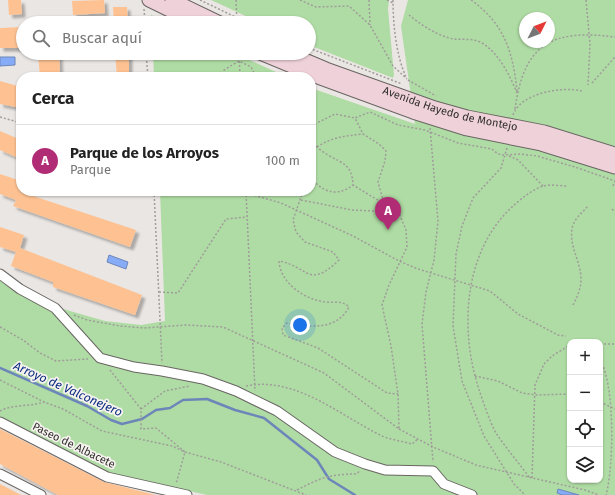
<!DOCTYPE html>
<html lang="es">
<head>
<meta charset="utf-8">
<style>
  body { margin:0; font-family:"Fira Sans",sans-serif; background:#f6f6f6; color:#222 }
  .controls { position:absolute; right:12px; bottom:12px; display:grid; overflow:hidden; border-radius:8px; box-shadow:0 1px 3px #0004 }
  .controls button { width:36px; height:36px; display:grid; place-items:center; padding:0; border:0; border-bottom:1px solid #e0e0e0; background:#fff; color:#222; font:20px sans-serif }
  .compass { position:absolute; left:519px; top:12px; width:36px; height:36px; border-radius:50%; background:#fff; box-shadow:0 1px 3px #0004; rotate:48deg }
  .you { position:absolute; left:300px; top:325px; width:14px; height:14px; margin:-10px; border:3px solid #fff; border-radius:50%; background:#1a73e8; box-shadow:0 0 0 6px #1a73e833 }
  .badge { display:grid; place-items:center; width:26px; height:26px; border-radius:50%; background:#b02c74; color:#fff; font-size:13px; font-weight:700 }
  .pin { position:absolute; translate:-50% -33px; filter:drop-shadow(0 1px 2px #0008) }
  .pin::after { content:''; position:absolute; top:21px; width:14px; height:12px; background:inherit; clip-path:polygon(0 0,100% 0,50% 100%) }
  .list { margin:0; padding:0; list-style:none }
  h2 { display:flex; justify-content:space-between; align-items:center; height:52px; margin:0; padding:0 16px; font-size:17px }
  h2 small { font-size:13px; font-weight:400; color:#767676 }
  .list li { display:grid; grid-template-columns:26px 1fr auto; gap:12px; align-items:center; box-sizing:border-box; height:72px; padding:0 16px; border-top:1px solid #e0e0e0 }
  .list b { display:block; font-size:15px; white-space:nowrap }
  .list p { margin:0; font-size:13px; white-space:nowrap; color:#767676 }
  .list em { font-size:13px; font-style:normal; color:#767676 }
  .icon { flex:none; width:22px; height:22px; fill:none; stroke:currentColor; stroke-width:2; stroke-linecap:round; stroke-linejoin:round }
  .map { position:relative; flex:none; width:615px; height:495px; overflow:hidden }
  .search { position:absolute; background:#fff; box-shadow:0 1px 3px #0004; left:16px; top:16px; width:300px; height:44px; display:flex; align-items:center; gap:10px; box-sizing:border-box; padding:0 14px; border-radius:22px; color:#767676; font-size:15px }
  .panel { position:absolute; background:#fff; box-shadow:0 1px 3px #0004; left:16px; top:72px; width:300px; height:124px; border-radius:16px }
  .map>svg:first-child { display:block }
  .green { fill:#afdca4; fill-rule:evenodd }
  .water { fill:#87acf7; stroke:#6d86ba }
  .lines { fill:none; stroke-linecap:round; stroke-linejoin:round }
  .stream { stroke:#6d86ba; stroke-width:2.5 }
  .building { fill:#fec292; filter:url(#shadow) }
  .street-casing { stroke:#696563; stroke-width:11 }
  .secondary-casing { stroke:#696563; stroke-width:15 }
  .path { stroke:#9f9c9a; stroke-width:1.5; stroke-dasharray:2 2; stroke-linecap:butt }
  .street { stroke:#fff; stroke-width:9 }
  .secondary { stroke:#efd2d9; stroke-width:13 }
  .labels { text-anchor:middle; stroke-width:3.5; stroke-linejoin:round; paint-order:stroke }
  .street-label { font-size:11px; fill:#302e2d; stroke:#f7f3f0 }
  .water-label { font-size:12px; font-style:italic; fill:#092b7f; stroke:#f7f3f0 }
</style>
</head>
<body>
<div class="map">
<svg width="615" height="495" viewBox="0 0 615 495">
  <defs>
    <filter id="shadow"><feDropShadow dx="3.5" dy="3.5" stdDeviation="1" flood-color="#0004"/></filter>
  </defs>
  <rect width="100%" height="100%" fill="#eae6e3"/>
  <path class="green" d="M211 0H389L388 9 394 75 393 78 309 45V23H261Z
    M408 0H615V495H207L112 474 0 417V270L42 302 70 311 105 321 141 325 165 321 160 191H311V88L415 124 401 26ZM525 18H549V42H525ZM570 342H600V480H570Z
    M151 15 168 23H151Z
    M153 53H234L287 77H154Z"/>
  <path class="water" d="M0 57H15V65L0 66Z
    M109 255 128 262 126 269 107 262Z
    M558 489 579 495H562L557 493Z"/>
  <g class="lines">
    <path class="stream" d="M0 368 87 406 111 420 122 424 142 419 156 410 170 408 183 400 207 399 235 410 264 418 317 460 329 479 355 495"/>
  </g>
  <path class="building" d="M8 0H21L22 14 9 15Z
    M104 0 105 13 73 15 72 1Z
    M113 7H127L128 23H114Z
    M23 27V48H0V28Z
    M38 53H59L60 77H40Z
    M115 53H129V77H117Z
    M0 81 21 87V108L0 104Z
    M0 131 21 140V150L18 158 0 150Z
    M0 174 21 181V192L136 230 130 247 13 206 16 200 0 194Z
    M0 227 24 235 20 248 142 295 135 315 53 287V282L11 266 16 252 0 247Z
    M0 429 104 482 156 495H58L0 464Z
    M0 484 21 495H0Z"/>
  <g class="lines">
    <g class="street-casing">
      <path id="street" d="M0 274 20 289 55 308 100 358 134 367 162 371 203 379 236 391 277 411 335 452 365 464 385 470 433 471 444 484 472 495
        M0 422 107 477 187 495
        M0 474 41 495"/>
    </g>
    <g class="secondary-casing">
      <g id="secondary">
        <path d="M149 0 196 23"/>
        <path d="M172 0 220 23"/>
        <path d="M260 53 323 79 413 112 467 129 541 144 615 167"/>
        <path id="s1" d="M288 53 326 69 435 108 467 117 544 132 615 154"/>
      </g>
    </g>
    <path class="path" d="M200 0 248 23
      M236 0 237 23
      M300 0 316 7 349 6 370 25 393 66 407 79
      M369 0 370 25
      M387 0 393 3
      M393 0C393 24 396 55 406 77
      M471 0C505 24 513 53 517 91
      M586 0 590 44 588 85
      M144 9 145 23
      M409 15C420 24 435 34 449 38 460 41 472 37 482 43 499 53 510 76 517 93
      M309 48 402 84
      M146 53 148 77
      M239 53 240 77
      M219 77 224 70 239 61 251 67 256 77
      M408 80 436 96
      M592 83 615 57
      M515 109C524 43 552 29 615 37
      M513 115C520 93 563 86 582 91
      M0 117 21 123
      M311 126 335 114 355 118
      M430 128 438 221 434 260 426 292 422 324 433 462
      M317 147C332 137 345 136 363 134
      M507 148 501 168 473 198 462 226 456 254 453 326 462 381 484 436 514 484 525 495
      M509 156 518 160 543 186
      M311 177C322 193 338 197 353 185
      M613 186 615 181
      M154 191 162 363
      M239 191 281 203 353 236 399 261 418 269 490 291 518 314 558 335 566 336
      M246 191 255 391
      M303 191 293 220 296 232 305 242 333 252 339 260C308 290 308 266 279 261 280 283 305 300 326 302 336 303 341 300 349 307 336 331 311 327 287 323L282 328 283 335 318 348 387 393 398 394
      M301 200 352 210 374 211 384 203 378 182 385 161 386 151 379 144 363 134 355 118 370 112 398 125 425 130 458 143 492 149 498 154 504 155 521 154 537 156 575 167 615 181
      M612 209 615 212
      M159 292 178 293 226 219 247 217
      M573 305C577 297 581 289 581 279 581 261 567 243 573 225 576 217 583 212 588 206
      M74 315 87 320 120 326 144 328 186 325 223 327 324 373 399 429 398 394 391 346 382 305 389 285 407 247 406 230 399 213 353 185C352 164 343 164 328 155 322 152 316 146 311 141
      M0 327 23 340 40 353 56 361 88 359
      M577 342 581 340 583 342
      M600 344H615
      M600 360C615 384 614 466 606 495
      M110 370 141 409V429L156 428 185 452 176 484
      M475 376 498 381 522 393 536 395 570 394
      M0 380 44 402 63 409 102 431 172 446 185 452 221 462 306 495
      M246 386C295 376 338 414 380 435 390 440 402 441 412 444L418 439
      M600 402 615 409
      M141 409 165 391 190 386
      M0 411C12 404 29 407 44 402
      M399 429 433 447 476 465 585 490 599 495
      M529 477C518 462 506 448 496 433 490 423 478 388 475 376 460 318 467 248 513 206 521 199 533 189 543 186 550 184 560 186 568 186
      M532 478 535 385 544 364 552 356 570 345
      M297 490C320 478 330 474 357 474L360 470"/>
    <use href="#street" class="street"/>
    <use href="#secondary" class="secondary"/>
  </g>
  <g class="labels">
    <g class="street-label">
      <text dy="4" stroke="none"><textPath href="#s1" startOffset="172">Avenida Hayedo de Montejo</textPath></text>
      <text transform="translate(74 445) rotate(26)" y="4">Paseo de Albacete</text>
    </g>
    <g class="water-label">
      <text transform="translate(68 389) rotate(24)" y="4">Arroyo de Valconejero</text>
    </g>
  </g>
</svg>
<div class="controls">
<button>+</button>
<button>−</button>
<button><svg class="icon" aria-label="locate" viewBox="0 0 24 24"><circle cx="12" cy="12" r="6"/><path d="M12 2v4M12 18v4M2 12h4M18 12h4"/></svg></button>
<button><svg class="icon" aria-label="layers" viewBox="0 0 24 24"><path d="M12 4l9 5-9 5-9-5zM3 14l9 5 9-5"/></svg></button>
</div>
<svg class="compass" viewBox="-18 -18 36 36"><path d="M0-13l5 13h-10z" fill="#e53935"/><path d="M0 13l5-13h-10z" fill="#767676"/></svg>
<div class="you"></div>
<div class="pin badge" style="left:388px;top:230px">A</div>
<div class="search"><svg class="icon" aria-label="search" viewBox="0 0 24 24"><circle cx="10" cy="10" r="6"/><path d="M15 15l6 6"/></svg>Buscar aquí</div>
<section class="panel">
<h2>Cerca<small></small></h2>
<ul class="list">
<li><span class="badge">A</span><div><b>Parque de los Arroyos</b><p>Parque</p></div><em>100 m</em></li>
</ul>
</section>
</div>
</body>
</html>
